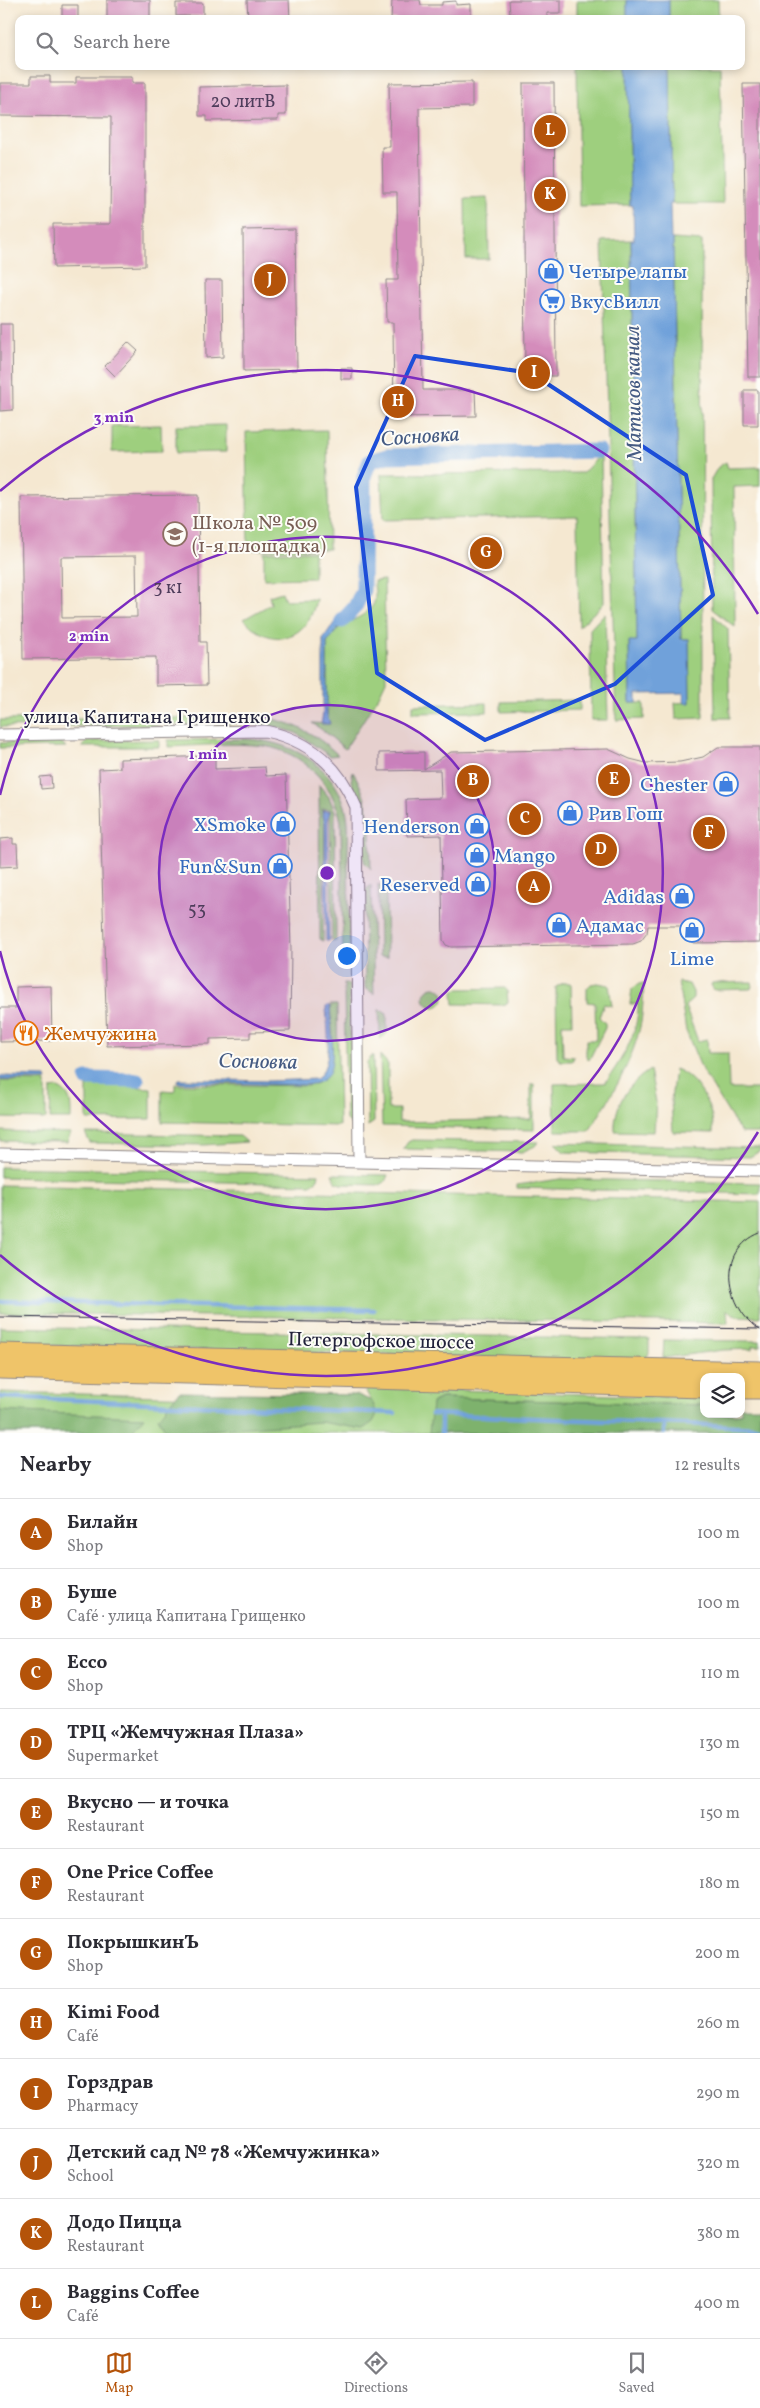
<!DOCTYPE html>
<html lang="en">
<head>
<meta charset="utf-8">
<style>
  body { margin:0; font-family:Vollkorn,serif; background:#f7f7f7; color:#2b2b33 }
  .controls { position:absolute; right:15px; bottom:15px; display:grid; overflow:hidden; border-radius:10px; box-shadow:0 2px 8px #0003 }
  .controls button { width:45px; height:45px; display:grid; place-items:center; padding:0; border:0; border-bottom:1px solid #e1e1e2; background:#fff; color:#2b2b33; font:25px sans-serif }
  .you { position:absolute; left:346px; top:955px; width:18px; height:18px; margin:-12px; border:4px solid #fff; border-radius:50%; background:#1a73e8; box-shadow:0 0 0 8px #1a73e833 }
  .badge { display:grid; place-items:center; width:32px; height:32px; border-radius:50%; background:#b45309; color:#fff; font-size:16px; font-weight:700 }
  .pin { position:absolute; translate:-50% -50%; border:2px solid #fff; box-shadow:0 1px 5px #0006 }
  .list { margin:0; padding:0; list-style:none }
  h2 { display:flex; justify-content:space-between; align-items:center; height:65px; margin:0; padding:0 20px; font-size:21px }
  h2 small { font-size:16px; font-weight:400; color:#7c7c81 }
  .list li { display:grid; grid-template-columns:32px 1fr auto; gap:15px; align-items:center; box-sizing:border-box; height:70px; padding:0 20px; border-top:1px solid #e1e1e2 }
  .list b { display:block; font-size:19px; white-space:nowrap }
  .list p { margin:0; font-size:16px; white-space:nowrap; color:#7c7c81 }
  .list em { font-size:16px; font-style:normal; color:#7c7c81 }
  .icon { flex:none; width:28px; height:28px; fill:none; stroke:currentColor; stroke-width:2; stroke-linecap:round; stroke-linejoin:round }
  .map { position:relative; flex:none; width:760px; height:1433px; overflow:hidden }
  .search { position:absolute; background:#fff; box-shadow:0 2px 8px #0003; left:15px; right:15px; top:15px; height:55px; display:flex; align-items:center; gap:12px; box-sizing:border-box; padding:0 18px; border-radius:10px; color:#7c7c81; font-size:19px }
  .sheet { height:905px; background:#fff }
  nav { display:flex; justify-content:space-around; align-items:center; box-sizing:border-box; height:70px; border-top:1px solid #e1e1e2; background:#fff; font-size:14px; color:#7c7c81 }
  nav a { display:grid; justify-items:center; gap:2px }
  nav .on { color:#b45309 }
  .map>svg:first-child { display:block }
  .green { fill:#9ecf7e; stroke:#60785c }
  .forest { fill:#7eb26d; stroke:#506a54 }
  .water { fill:#70a1da; stroke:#49628a }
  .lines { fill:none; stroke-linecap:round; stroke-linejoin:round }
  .stream { stroke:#70a1da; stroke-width:4.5 }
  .canal { stroke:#70a1da; stroke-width:15 }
  .building { fill:#d48cbb; fill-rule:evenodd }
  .minor-casing { stroke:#8c8586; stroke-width:13 }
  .primary-casing { stroke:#8c8586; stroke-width:21 }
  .minor { stroke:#fff; stroke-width:11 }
  .primary { stroke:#efc469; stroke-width:19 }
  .tram { stroke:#22223b; stroke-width:1 }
  .marked { fill:none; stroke:#1d4ed8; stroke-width:4; stroke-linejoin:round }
  .ring { fill:none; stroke:#7b2cbf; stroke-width:2.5 }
  .labels { text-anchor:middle; stroke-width:4; stroke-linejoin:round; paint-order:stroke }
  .number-label { font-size:18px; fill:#4e3c5b }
  .shop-label { font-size:20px; fill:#366cbe; stroke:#fdfcf7; text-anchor:end }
  .education-label { font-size:20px; fill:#785e54; stroke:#fdfcf7; text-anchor:start }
  .street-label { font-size:20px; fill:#22223b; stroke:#fdfcf7 }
  .food-label { font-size:20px; fill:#c56008; stroke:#fdfcf7; text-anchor:start }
  .water-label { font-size:21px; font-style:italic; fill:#455b83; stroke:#fdfcf7 }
  .centre { fill:#7b2cbf; stroke:#fdfcf7; stroke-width:2.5 }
  .ring-label { font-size:15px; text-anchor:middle; font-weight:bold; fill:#7b2cbf; stroke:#fdfcf7; stroke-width:4; stroke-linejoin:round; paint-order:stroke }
</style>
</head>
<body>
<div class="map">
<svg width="760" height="1433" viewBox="0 0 760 1433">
  <rect width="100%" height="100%" fill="#fdfcf7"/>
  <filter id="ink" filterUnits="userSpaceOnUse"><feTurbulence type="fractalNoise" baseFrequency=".02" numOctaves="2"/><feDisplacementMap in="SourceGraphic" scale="10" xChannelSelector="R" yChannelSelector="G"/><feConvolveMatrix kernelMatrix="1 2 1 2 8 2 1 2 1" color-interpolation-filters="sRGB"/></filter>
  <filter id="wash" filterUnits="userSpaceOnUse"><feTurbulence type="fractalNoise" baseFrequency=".0096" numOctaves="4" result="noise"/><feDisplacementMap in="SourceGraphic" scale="20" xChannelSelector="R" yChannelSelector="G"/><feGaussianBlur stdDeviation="1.12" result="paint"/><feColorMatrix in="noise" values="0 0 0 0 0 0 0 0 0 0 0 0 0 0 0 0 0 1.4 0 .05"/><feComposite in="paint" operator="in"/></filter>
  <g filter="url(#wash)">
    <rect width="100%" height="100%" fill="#f5e8d1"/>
    <path class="green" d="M577 0H627V19H577Z
      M669 0H718L719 19H669Z
      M577 66H628L630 205 579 206Z
      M670 66H720L723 204H672Z
      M488 198 489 259H466L465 199Z
      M673 239 702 241 703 718 676 719 675 703 690 702 689 639H681Z
      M631 240 637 641 629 642 630 703H644V719L616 720 602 241Z
      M161 425 162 451 112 452V426Z
      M226 425V452L176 453V426Z
      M327 430 329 549 248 550 246 432Z
      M601 454 604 603 579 627 577 516 383 520 381 474 583 473Z
      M726 462 728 468 760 467V486L734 487 735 627 712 609 711 479 718 467Z
      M314 551V578L264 579V552Z
      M384 580 386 681 379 696 345 749 325 732 312 723 329 724 327 715V643C335 621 361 623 373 605 377 598 374 589 374 581Z
      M282 592 285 600 316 599C309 640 272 651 244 619L271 604 269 596Z
      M605 613 608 720H591L590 629Z
      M713 615 728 629 730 718H715Z
      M580 700V710L501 712V702Z
      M487 703V712L413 713V705Z
      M255 717C288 719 314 732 338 755L330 756 296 733 276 727 243 723 168 725V718Z
      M159 718V725L0 727V720Z
      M247 739C286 741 326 760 342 798 351 817 348 841 348 862 349 896 349 930 350 964L343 967 341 822C334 784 303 752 264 746 233 742 199 746 168 747V740Z
      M159 740V747H82L87 741Z
      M61 742 66 747 0 748V743Z
      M353 772C372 803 370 834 371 869L364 862 362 811 351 781Z
      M319 785 329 797 335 811 336 941H332L330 809H322L325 821 323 941 320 939Z
      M378 884 385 888 386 891 387 957H379Z
      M371 885 374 994 365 988 364 891Z
      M678 982 689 984 693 992V999L685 1006 698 1041 707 1039 708 1053H728L729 1089H760V1133H741L702 1070 686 1031Z
      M752 982 753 987 750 989 714 990 711 985 712 983Z
      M344 983 349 985 352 1125 346 1120Z
      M563 983H571L572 1024H562L563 1056 574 1057 572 1061H561L557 1058 556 987Z
      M598 983 609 985 612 1006 604 1004 599 1017 605 1023V1028L589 1060 586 1056V1040H596L595 1003 587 1002V988L591 984Z
      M644 983C643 996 643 1010 641 1022 633 1062 611 1097 589 1131H555L554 1084 605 1083C621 1060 639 1034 638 1004H630L632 989 639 984Z
      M424 997a10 10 0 1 1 20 0a10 10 0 1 1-20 0Z
      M505 988 507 990 508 1003 503 1005 454 1004 453 992 458 989Z
      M330 1005H337L339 1126 162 1122V1090L175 1091V1084L307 1086C315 1084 322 1082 327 1075 336 1063 331 1021 330 1005Z
      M379 1009 387 1014V1033L380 1039Z
      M373 1055 374 1122 368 1126 367 1062Z
      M380 1055 388 1064V1109H399V1122L531 1119V1084H534V1130L382 1126Z
      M675 1069C698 1077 715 1110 713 1133L673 1132 671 1100Z
      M650 1070 656 1102 654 1132 615 1131C614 1104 628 1084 650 1070Z
      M0 1081 46 1082V1119L0 1118Z
      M87 1081H137V1087L151 1088V1119L87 1120Z
      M58 1088C72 1094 71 1106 71 1119H50L51 1089Z
      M0 1131 71 1133 67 1142 0 1141Z
      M85 1133 240 1136 247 1142 204 1145 90 1143Z
      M412 1140 538 1142 535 1146 522 1152 403 1149 408 1142Z
      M555 1143 760 1148V1151L750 1157 564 1152Z
      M0 1167 319 1174 318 1179 311 1184 0 1177Z
      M332 1174 388 1175 385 1182 380 1185 341 1184 336 1182Z
      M560 1179 760 1183V1194L517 1188V1185Z
      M0 1185 760 1202V1317L736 1316 727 1310 728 1323 0 1313Z
      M0 1327 649 1339V1353L644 1362 0 1344Z
      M664 1340 760 1341V1346H753V1349L723 1350 663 1358Z
      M364 1387 704 1398V1405L441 1398 433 1402 704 1414H741L760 1411V1433H0V1392L371 1401Z"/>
    <path class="forest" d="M179 1392 358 1395 372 1401 377 1414 373 1422 363 1429 320 1422 168 1433 158 1418Z
      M441 1398 704 1405V1414H741V1407H760V1433H429L432 1403Z
      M0 1411 144 1417 130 1433H0Z"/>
    <path class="water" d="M627 0H669V19H627Z
      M628 66H670L672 204H670L671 239H673L681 639H689L690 703H684V693L637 694V703H630L629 641H637L631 240H634L633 206 630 205Z
      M355 607 327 643V714L330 724H321L323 713V639L331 627Z
      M324 810 330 811 328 821 329 941H326L325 822 322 813Z
      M328 1005 330 1007C331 1022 336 1063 328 1075 323 1082 314 1084 306 1085L177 1082 179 1079 269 1081 317 1079C334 1062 327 1030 326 1007Z
      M0 1076 46 1077 47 1080H0Z"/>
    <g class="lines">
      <path class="stream" d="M0 1301 374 1310
        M0 1397 395 1413
        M431 1414 760 1427
        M441 1415V1433
        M664 1433V1423"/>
      <path class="canal" d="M342 621 355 607 363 590 364 476 370 461 387 456 599 451
        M87 1079 137 1080"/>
    </g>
    <g id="blocks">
      <path class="building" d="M107 0H150V19H107Z
        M247 0H289L290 19H248Z
        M392 0H420L421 5H442V2L456 1V5L471 4V19H391Z
        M509 0H561V13H547V19H514V14H510Z
        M176 3H203V16H176Z
        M62 5H78V19H62Z
        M31 76H50V83H76V77H132V83H145V266L54 268 53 224H110L111 117 0 116V83H31Z
        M472 82V107L419 108 423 390H475L476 416 394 417 393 322H387L386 280H398L397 192H383L382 147H390L389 83Z
        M523 83H554L556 376H525Z
        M743 84H760V377H748Z
        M286 85V115H278V120L207 121V116H199V87Z
        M295 229 297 370 244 371 243 230Z
        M205 280H222L223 357 206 358Z
        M0 324H12L13 410 0 411Z
        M128 342 138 351 115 376 105 366Z
        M341 368H352V379H341Z
        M744 390H758V425H744Z
        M198 495 200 642H206L207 685 156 686V657L23 659 21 497ZM136 556 137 617 62 618 61 557Z
        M718 747H760V942L694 943 687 940 682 933V926H648L647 933 641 941 633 944 451 947 446 945 443 940 441 835 407 836 406 799 441 798 440 770 379 771V753L424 752V769L451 752 608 749 630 759 646 763 680 762 703 757Z
        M215 756V769L265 767 266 776 286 775 291 949 290 1031 250 1032V1038L210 1039V1044L107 1046 99 769 120 768V759Z
        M51 776 52 788 41 789 40 777Z
        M13 838V844H17L18 866 0 867V839Z
        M51 986 52 1041 0 1042V1008H16V987Z"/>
    </g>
  </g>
  <g filter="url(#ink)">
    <use href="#blocks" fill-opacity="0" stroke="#8c8586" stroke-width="1"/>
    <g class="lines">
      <g class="minor-casing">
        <path id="minor" d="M0 735 265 731C310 740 339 766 356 807L359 1162
          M0 1154 760 1171"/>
      </g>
      <g class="primary-casing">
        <path id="primary" d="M0 1353 760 1371
          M0 1369 704 1388
          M741 1389H760"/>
      </g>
      <use href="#minor" class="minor"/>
      <use href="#primary" class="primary"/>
      <path class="tram" d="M760 1233C716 1250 726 1309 760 1330
        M0 1317 760 1329"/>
    </g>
  </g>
  <path class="marked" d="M415 356 531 373 686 475 713 595 615 684 485 740 377 673 356 487Z"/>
  <circle cx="327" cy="873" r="168" fill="#7b2cbf" fill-opacity=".12"/>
  <g class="ring">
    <circle cx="327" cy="873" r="168"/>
    <path d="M0 795A336 336 0 1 1 0 951"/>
    <path d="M758 1132A503 503 0 0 1 0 1255M0 491A503 503 0 0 1 758 614"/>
  </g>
  <defs>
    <g id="shop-ring" transform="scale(1.25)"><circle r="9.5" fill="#fdfcf7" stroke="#3f7fe0" stroke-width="1.5"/><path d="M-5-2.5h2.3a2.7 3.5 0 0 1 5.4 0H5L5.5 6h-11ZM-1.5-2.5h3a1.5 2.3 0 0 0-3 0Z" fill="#3f7fe0"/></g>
    <g id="supermarket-ring" transform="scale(1.25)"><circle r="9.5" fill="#fdfcf7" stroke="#3f7fe0" stroke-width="1.5"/><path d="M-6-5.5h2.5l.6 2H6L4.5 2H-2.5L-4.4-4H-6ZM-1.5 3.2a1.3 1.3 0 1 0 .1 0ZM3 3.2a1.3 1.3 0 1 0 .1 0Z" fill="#3f7fe0"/></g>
    <g id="school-ring" transform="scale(1.25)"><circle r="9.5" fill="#fdfcf7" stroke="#8d6e63" stroke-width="1.5"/><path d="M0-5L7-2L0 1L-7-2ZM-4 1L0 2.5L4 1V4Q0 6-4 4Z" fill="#8d6e63"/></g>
    <g id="restaurant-ring" transform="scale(1.25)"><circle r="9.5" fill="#fdfcf7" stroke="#e8710a" stroke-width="1.5"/><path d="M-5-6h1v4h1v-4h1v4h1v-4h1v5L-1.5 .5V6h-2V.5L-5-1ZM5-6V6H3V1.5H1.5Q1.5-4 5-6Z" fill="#e8710a"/></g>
  </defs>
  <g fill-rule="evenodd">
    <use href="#shop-ring" x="551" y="271"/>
    <use href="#supermarket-ring" x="552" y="301"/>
    <use href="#school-ring" x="175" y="534"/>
    <use href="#shop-ring" x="726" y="784"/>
    <use href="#shop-ring" x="570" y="813"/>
    <use href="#shop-ring" x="283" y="824"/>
    <use href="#shop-ring" x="477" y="826"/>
    <use href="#shop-ring" x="477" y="855"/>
    <use href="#shop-ring" x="280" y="866"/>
    <use href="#shop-ring" x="478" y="884"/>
    <use href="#shop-ring" x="682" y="896"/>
    <use href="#shop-ring" x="559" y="925"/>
    <use href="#shop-ring" x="692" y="930"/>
    <use href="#restaurant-ring" x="26" y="1033"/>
  </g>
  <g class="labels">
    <g class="number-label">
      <text x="243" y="107">20 литВ</text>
      <text x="168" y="593">3 к1</text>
      <text x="197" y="915">53</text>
    </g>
    <g class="shop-label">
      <text x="568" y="278" text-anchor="start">Четыре лапы</text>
      <text x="570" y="308" text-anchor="start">ВкусВилл</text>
      <text x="708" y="791">Chester</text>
      <text x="588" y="820" text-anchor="start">Рив Гош</text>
      <text x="266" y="831">XSmoke</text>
      <text x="460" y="833">Henderson</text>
      <text x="494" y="862" text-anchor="start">Mango</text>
      <text x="262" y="873">Fun&amp;Sun</text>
      <text x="460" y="891">Reserved</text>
      <text x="664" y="903">Adidas</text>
      <text x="576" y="932" text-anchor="start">Адамас</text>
      <text x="692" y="965" text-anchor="middle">Lime</text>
    </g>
    <g class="education-label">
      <text x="192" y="529">Школа № 509<tspan x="192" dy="23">(1-я площадка)</tspan></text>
    </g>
    <g class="street-label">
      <text x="147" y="723">улица Капитана Грищенко</text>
      <text transform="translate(381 1340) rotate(1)" y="7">Петергофское шоссе</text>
    </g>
    <g class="food-label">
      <text x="44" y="1040">Жемчужина</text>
    </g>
    <g class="water-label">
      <text transform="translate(633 393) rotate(-91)" y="7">Матисов канал</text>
      <text transform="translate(420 436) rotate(-4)" y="7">Сосновка</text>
      <text transform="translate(258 1061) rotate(1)" y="7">Сосновка</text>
    </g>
  </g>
  <circle cx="327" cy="873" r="8" class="centre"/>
  <g class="ring-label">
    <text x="114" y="422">3 min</text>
    <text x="89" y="641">2 min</text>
    <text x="208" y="759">1 min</text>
  </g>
</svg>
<div class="controls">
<button><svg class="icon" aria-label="layers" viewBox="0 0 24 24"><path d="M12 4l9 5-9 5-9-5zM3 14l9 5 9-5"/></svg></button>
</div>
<div class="you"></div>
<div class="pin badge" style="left:534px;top:887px">A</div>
<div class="pin badge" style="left:473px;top:781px">B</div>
<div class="pin badge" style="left:525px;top:819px">C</div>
<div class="pin badge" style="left:601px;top:850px">D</div>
<div class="pin badge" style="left:614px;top:780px">E</div>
<div class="pin badge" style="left:709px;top:833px">F</div>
<div class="pin badge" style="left:486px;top:553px">G</div>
<div class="pin badge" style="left:398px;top:402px">H</div>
<div class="pin badge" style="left:534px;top:373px">I</div>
<div class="pin badge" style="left:270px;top:280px">J</div>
<div class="pin badge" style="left:550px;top:195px">K</div>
<div class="pin badge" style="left:550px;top:131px">L</div>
<div class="search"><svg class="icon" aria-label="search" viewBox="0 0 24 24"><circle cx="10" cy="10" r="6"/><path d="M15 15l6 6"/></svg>Search here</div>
</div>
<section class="sheet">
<h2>Nearby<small>12 results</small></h2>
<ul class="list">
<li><span class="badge">A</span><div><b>Билайн</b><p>Shop</p></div><em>100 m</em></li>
<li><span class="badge">B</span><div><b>Буше</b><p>Café · улица Капитана Грищенко</p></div><em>100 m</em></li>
<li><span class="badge">C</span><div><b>Ecco</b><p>Shop</p></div><em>110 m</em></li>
<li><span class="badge">D</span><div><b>ТРЦ «Жемчужная Плаза»</b><p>Supermarket</p></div><em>130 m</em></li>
<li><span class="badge">E</span><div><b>Вкусно — и точка</b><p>Restaurant</p></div><em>150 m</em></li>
<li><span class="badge">F</span><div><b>One Price Coffee</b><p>Restaurant</p></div><em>180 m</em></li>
<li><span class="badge">G</span><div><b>ПокрышкинЪ</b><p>Shop</p></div><em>200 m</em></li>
<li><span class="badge">H</span><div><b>Kimi Food</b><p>Café</p></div><em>260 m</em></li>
<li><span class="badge">I</span><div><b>Горздрав</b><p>Pharmacy</p></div><em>290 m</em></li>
<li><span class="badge">J</span><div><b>Детский сад № 78 «Жемчужинка»</b><p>School</p></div><em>320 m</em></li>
<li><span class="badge">K</span><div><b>Додо Пицца</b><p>Restaurant</p></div><em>380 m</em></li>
<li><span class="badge">L</span><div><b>Baggins Coffee</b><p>Café</p></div><em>400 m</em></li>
</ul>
</section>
<nav>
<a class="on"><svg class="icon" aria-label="map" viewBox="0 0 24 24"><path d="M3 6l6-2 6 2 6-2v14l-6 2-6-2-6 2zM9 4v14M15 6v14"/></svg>Map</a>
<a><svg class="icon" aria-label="directions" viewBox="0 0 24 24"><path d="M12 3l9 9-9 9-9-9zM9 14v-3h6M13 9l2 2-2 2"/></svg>Directions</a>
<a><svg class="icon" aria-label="saved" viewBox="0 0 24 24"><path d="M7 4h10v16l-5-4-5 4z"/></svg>Saved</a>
</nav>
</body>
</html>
